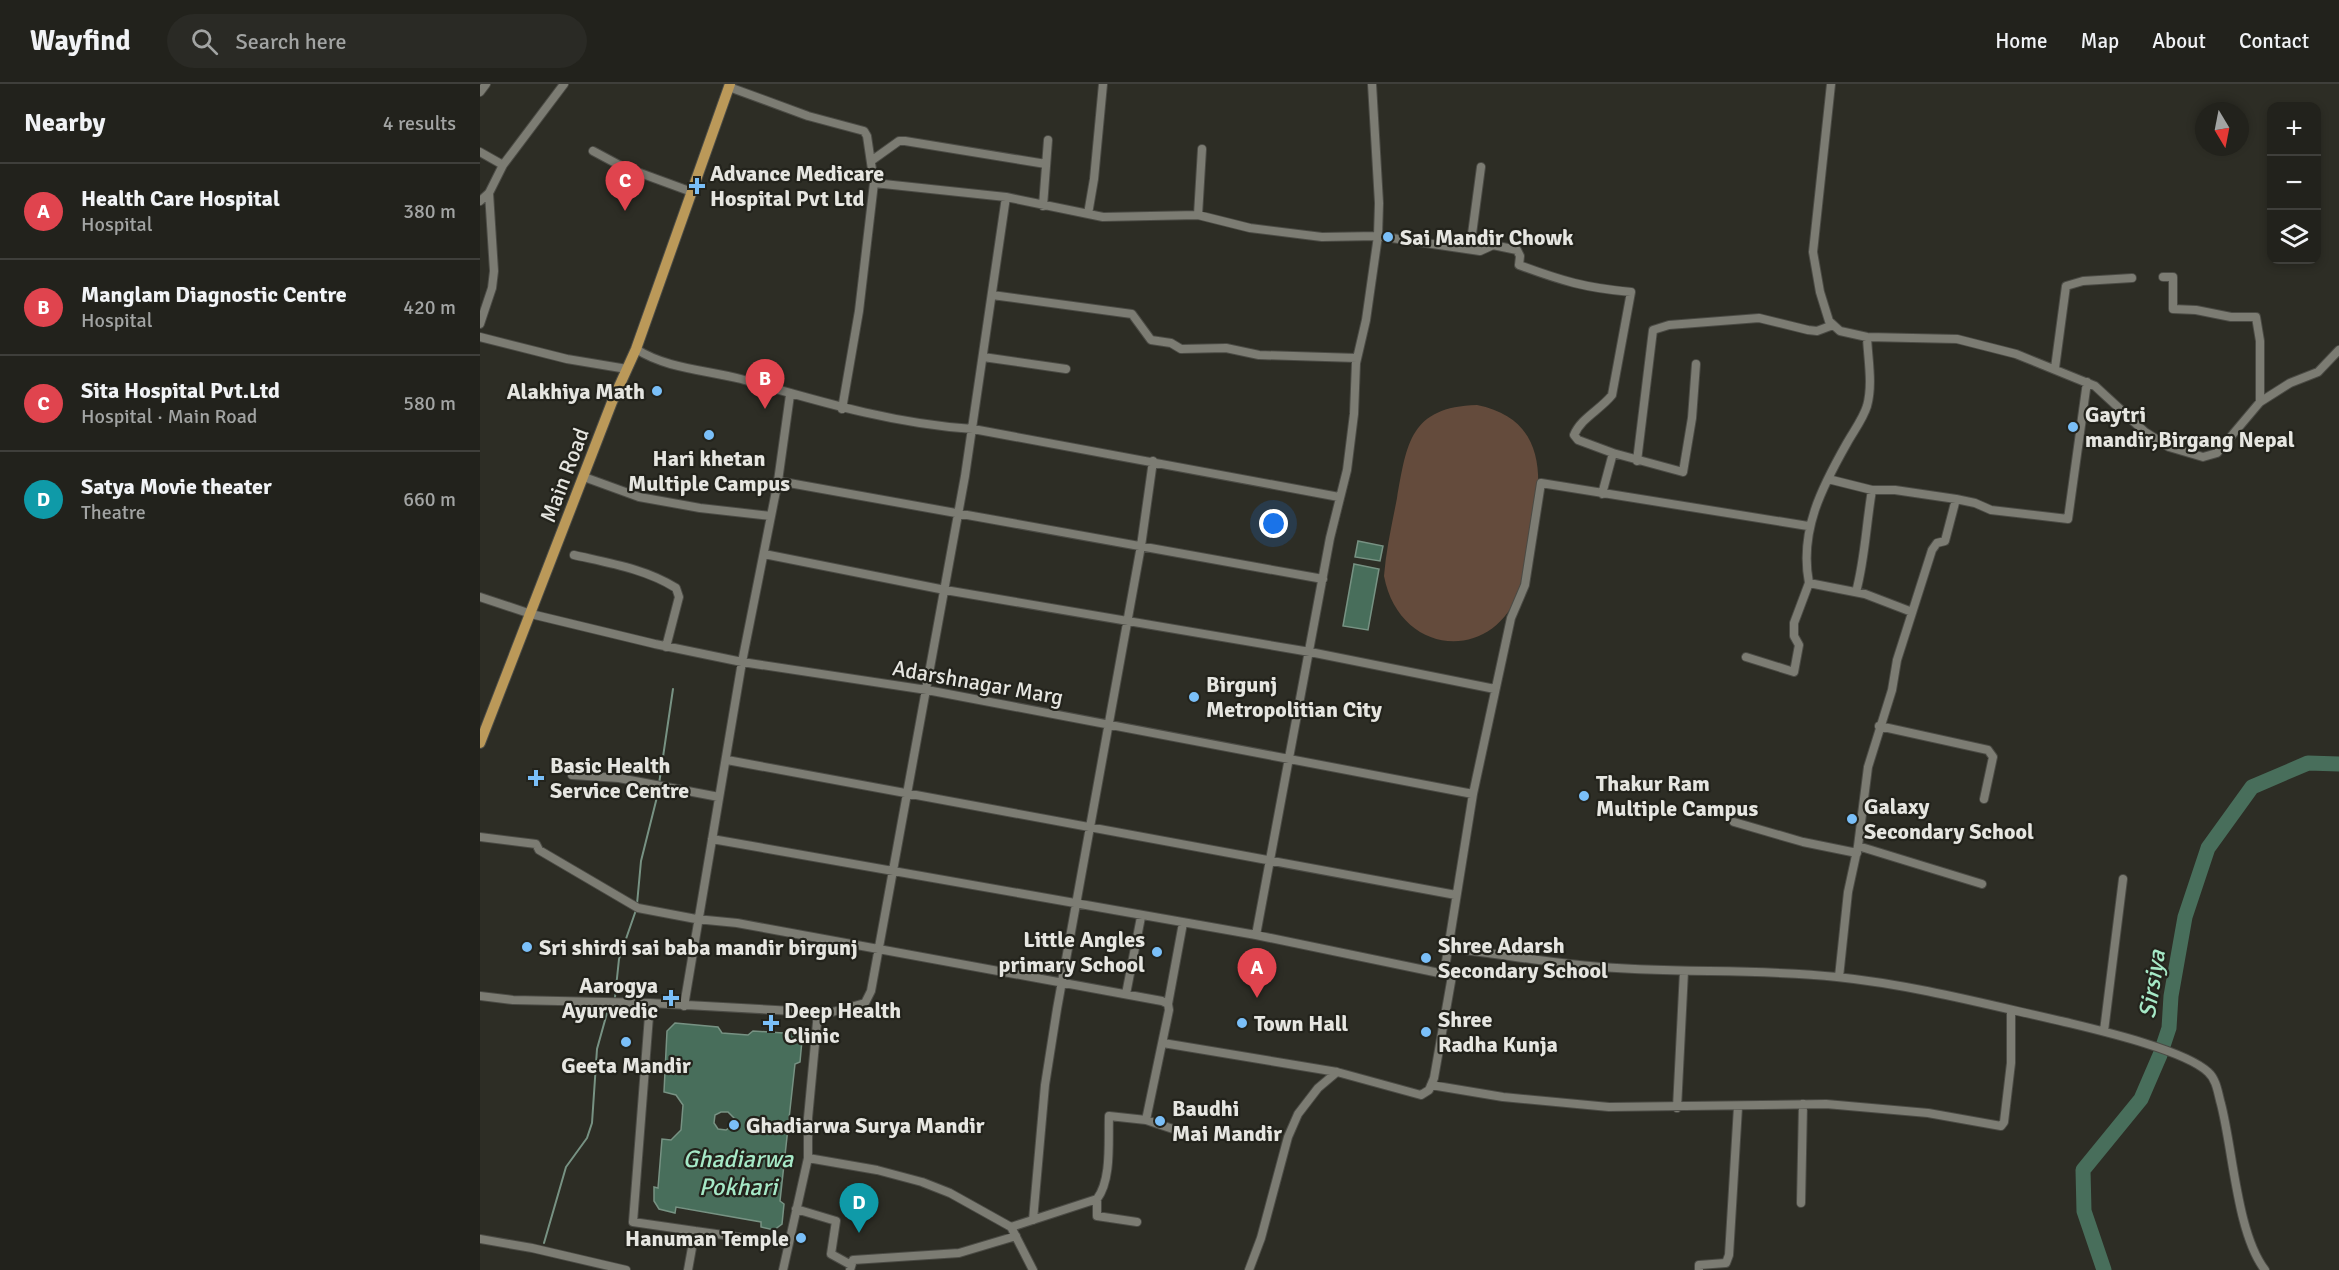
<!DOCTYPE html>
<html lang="en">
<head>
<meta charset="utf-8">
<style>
  body { margin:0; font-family:Signika,sans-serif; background:#2a2a25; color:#f1f3f6 }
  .controls { position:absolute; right:18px; top:18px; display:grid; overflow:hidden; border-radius:12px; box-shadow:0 3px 9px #0003 }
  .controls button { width:54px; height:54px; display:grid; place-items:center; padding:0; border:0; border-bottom:2px solid #3f3f3b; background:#22221c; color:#f1f3f6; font:30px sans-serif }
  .compass { position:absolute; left:1715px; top:18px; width:54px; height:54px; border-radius:50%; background:#22221c; box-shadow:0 3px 9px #0003; rotate:170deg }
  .you { position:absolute; left:794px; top:440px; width:21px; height:21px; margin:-15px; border:4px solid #fff; border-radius:50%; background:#1a73e8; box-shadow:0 0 0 9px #1a73e833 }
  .badge { display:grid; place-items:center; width:39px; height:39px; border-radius:50%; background:#8c9099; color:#fff; font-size:20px; font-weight:700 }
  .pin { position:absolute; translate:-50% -50px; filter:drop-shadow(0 2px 3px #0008) }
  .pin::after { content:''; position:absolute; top:32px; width:21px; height:18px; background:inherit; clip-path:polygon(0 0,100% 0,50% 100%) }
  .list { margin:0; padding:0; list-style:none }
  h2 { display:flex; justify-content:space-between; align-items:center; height:78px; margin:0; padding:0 24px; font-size:26px }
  h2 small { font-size:20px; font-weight:400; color:#a2a4a3 }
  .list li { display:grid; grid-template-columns:39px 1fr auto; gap:18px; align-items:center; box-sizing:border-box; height:96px; padding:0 24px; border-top:2px solid #3f3f3b }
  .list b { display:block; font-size:22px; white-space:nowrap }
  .list p { margin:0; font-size:20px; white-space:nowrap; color:#a2a4a3 }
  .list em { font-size:20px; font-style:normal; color:#a2a4a3 }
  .icon { flex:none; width:33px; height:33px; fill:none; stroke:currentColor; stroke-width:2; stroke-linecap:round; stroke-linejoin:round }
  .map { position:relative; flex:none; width:1859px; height:1186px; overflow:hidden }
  header { display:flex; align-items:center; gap:36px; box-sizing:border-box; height:84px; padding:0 30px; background:#22221c; border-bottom:2px solid #3f3f3b }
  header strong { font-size:28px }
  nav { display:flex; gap:33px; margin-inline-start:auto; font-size:21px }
  .search { width:420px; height:54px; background:#2a2a25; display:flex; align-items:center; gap:15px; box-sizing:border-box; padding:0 21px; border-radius:33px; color:#a2a4a3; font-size:22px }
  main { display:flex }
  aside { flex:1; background:#22221c }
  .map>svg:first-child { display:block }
  .green { fill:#644b3c }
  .water { fill:#486e5b; stroke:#779283; stroke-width:1.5; fill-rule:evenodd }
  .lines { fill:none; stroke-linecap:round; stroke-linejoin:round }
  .stream { stroke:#779283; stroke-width:2 }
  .river { stroke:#486e5b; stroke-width:15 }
  .minor-casing { stroke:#4b4b45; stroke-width:10 }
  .major-casing { stroke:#4b4b45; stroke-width:12 }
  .minor { stroke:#7c7c73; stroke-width:8 }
  .major { stroke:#bb9959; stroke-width:10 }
  .poi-dot { fill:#7abff8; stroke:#23231c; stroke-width:2 }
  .labels { text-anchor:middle; stroke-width:4.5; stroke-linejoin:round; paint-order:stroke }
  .poi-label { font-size:22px; font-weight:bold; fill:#e6e6e1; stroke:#23231c; text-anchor:start }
  .street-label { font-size:22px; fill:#e6e6e1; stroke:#23231c }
  .water-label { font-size:24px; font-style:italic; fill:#a6e9c7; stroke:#23231c }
</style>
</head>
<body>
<header>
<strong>Wayfind</strong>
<div class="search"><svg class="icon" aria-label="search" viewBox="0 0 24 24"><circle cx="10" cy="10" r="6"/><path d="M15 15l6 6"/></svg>Search here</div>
<nav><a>Home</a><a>Map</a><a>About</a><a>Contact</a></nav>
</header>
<main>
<aside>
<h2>Nearby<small>4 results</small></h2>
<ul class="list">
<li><span class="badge" style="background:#e0444e">A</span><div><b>Health Care Hospital</b><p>Hospital</p></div><em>380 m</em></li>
<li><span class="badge" style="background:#e0444e">B</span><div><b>Manglam Diagnostic Centre</b><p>Hospital</p></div><em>420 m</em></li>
<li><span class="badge" style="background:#e0444e">C</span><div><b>Sita Hospital Pvt.Ltd</b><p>Hospital · Main Road</p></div><em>580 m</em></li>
<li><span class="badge" style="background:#0f9aa8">D</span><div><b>Satya Movie theater</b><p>Theatre</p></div><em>660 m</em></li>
</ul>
</aside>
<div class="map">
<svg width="1859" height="1186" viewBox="0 0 1859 1186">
  <rect width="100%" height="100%" fill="#2d2d25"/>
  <path class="green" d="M997 321C1091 340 1052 440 1040 505 1013 581 919 572 904 492 906 466 912 440 917 414 927 359 930 323 997 321Z"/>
  <path class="water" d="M878 457 903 462 900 477 875 473Z
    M874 480 899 485 888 546 863 542Z
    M195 939 238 943 242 949 268 951 273 947 317 950 322 956 320 978 315 980 300 1117 304 1120 302 1140 294 1146 281 1143V1138L196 1123 195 1129 179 1125 174 1117V1103L178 1104 182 1055 191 1056 201 1046 203 1021 196 1011 184 1008 187 947ZM241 1028H248L254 1034V1040L246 1046 238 1045 234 1039 235 1031Z"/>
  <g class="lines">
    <path class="stream" d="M179 700 193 605
      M157 820 161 777 179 705
      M135 913 139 875 156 826
      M64 1159 86 1083 107 1054 112 1039 117 965 127 929"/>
    <path class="river" d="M1624 1186 1604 1127 1603 1086 1661 1015 1680 971 1689 944 1691 912 1705 833 1728 764 1772 703 1828 679 1859 680"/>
    <g class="minor-casing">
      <path id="minor" d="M1351 0 1333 168 1340 208 1349 237 1360 247 1387 253 1477 255 1536 270 1615 302 1665 348 1689 363 1723 373 1737 369 1780 318 1810 299 1838 288 1859 266
        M249 3 328 32 384 47 387 52 394 99 379 227 362 325
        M0 8 6 0
        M113 67 141 82 212 108
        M0 68 23 81
        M391 77 419 57H425L566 80
        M394 99 526 113 623 133 718 131 770 144 842 153 898 152 1000 167 1013 161 1037 166 1040 172 1039 181C1082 197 1106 204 1151 208L1132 311C1120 326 1101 334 1094 351L1098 356 1133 369
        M0 117 9 109 23 81 84 0
        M563 122 568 56
        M608 130 614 95 623 0
        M718 131 722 65
        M990 165 1001 83
        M1683 193H1693V225L1716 226 1751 233H1776L1780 257V318
        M512 211 652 230 671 256 691 259 701 265 746 264 779 271 877 274
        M0 240 12 204 14 187 9 109
        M0 253 87 275 147 285
        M1387 253C1388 276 1393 300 1387 322 1383 335 1373 348 1367 359 1342 403 1319 447 1329 499L1385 510 1432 528
        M156 265C187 285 227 286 261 295 338 317 413 340 493 345L859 413
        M503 273 586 285
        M1575 284 1586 202 1603 197 1652 194
        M1157 377 1173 246 1189 241 1279 234 1328 246 1337 247 1353 241
        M104 393 159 413 220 424 291 432
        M1348 395 1392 406H1415L1476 415 1495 419 1511 426 1588 435 1607 298
        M298 397 843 495
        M1122 410 1133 369 1203 388 1212 334 1216 280
        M284 470 465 506 830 568 1015 605
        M94 471C129 479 166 485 196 504L199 513 186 563
        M1376 508C1385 475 1386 441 1392 406
        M0 513 51 530 175 560 262 578 447 606 993 710
        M1266 573 1314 588 1319 561 1314 552V539L1329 499
        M1399 642 1508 666 1513 673 1504 715
        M247 676 976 811
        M92 691 139 694 239 713
        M1254 738 1323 758 1377 769
        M0 753 56 760 59 766 158 824 216 835 257 839 682 917 688 920 689 926 666 1036
        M232 755 776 851 964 890
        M1378 762 1502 800
        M776 851 850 454 867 386 874 330 876 279 886 236 898 152 899 119 892 0
        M968 864C1015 869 1063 878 1110 882 1192 890 1275 884 1357 893 1434 901 1509 921 1585 938 1618 946 1705 966 1728 988 1737 996 1738 1010 1741 1020 1753 1066 1757 1150 1785 1186
        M1359 893 1368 808 1378 762 1388 683 1412 606 1417 576 1452 466 1457 459 1465 457 1476 415
        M646 910 661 833
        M0 912 33 916 170 919 153 1138 215 1147 208 1186
        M170 919 349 929 385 919 391 907 485 392 526 113
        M688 920 703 839
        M204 922 262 578 298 397 310 311
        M1624 947 1643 795
        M683 959 857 988 941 1011 949 1006 954 994 972 892 964 890 993 710 1031 534 1045 501 1061 399 1328 442
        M951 1001 1023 1013 1129 1023 1346 1020 1448 1029 1521 1042 1524 1038 1531 979V926
        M1197 1024 1204 887
        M328 1074 397 1086 442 1098 470 1109 531 1143 553 1186
        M617 1115V1132L657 1138
        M1321 1119 1323 1020
        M316 1125 356 1137 351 1170 371 1181
        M553 1136 565 1001 577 925 661 462 673 377
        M531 1143 617 1115C632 1095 628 1057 629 1032L666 1036 693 1045
        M215 1147 307 1160
        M0 1155 52 1164 146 1186
        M303 1186 328 1074V1034L338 928
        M370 1186 373 1176 479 1169 536 1152
        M769 1186 781 1154 808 1053 818 1030 838 1004 857 988
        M1219 1186V1181L1246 1179 1249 1171 1258 1023"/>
    </g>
    <g class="major-casing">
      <path id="major" d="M0 659 132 318 156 265 250 0"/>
    </g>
    <use href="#minor" class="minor"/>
    <use href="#major" class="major"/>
  </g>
  <g class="poi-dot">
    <path d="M214 93h6v6h6v6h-6v6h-6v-6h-6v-6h6z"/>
    <circle cx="908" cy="153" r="6"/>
    <circle cx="177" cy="307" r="6"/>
    <circle cx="1593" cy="343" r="6"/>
    <circle cx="229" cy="351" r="6"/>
    <circle cx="714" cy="613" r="6"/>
    <path d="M53 685h6v6h6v6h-6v6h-6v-6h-6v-6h6z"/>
    <circle cx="1104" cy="712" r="6"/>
    <circle cx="1372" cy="735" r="6"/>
    <circle cx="47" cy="863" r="6"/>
    <circle cx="677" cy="868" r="6"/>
    <circle cx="946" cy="874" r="6"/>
    <path d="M188 905h6v6h6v6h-6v6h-6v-6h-6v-6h6z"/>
    <path d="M288 930h6v6h6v6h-6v6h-6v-6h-6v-6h6z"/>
    <circle cx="762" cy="939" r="6"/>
    <circle cx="946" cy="948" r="6"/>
    <circle cx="146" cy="958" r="6"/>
    <circle cx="680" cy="1037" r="6"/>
    <circle cx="254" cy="1041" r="6"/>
    <circle cx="321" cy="1154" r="6"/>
  </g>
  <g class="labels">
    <g class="poi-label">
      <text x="230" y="97">Advance Medicare<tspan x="230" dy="25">Hospital Pvt Ltd</tspan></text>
      <text x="920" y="161">Sai Mandir Chowk</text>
      <text x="165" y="315" text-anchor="end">Alakhiya Math</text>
      <text x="1605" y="338">Gaytri<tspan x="1605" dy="25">mandir,Birgang Nepal</tspan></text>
      <text x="229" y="382" text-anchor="middle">Hari khetan<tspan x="229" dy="25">Multiple Campus</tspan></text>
      <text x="726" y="608">Birgunj<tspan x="726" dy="25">Metropolitian City</tspan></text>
      <text x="70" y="689">Basic Health<tspan x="70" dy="25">Service Centre</tspan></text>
      <text x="1116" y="707">Thakur Ram<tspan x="1116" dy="25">Multiple Campus</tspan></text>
      <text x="1384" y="730">Galaxy<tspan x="1384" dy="25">Secondary School</tspan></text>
      <text x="665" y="863" text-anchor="end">Little Angles<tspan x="665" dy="25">primary School</tspan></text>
      <text x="958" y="869">Shree Adarsh<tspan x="958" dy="25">Secondary School</tspan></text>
      <text x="59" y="871">Sri shirdi sai baba mandir birgunj</text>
      <text x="178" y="909" text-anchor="end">Aarogya<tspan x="178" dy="25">Ayurvedic</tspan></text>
      <text x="304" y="934">Deep Health<tspan x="304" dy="25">Clinic</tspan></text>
      <text x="958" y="943">Shree<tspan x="958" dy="25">Radha Kunja</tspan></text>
      <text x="774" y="947">Town Hall</text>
      <text x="146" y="989" text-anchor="middle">Geeta Mandir</text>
      <text x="692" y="1032">Baudhi<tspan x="692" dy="25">Mai Mandir</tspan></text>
      <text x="266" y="1049">Ghadiarwa Surya Mandir</text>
      <text x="309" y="1162" text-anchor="end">Hanuman Temple</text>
    </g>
    <g class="street-label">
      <text transform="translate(84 391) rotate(-69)" y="8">Main Road</text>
      <text transform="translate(498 598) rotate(10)" y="8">Adarshnagar Marg</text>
    </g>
    <g class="water-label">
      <text transform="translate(1672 900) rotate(-81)" y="8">Sirsiya</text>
      <text x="258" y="1083">Ghadiarwa<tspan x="258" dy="28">Pokhari</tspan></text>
    </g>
  </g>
</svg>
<div class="controls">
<button>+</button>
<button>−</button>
<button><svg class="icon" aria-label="layers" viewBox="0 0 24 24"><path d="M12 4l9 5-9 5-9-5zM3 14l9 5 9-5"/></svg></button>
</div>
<svg class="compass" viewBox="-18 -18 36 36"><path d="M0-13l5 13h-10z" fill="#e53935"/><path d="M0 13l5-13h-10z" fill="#a2a4a3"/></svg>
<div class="you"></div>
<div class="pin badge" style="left:777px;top:914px;background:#e0444e">A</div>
<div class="pin badge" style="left:285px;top:325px;background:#e0444e">B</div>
<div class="pin badge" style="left:145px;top:127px;background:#e0444e">C</div>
<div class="pin badge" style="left:379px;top:1149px;background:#0f9aa8">D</div>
</div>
</main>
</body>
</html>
